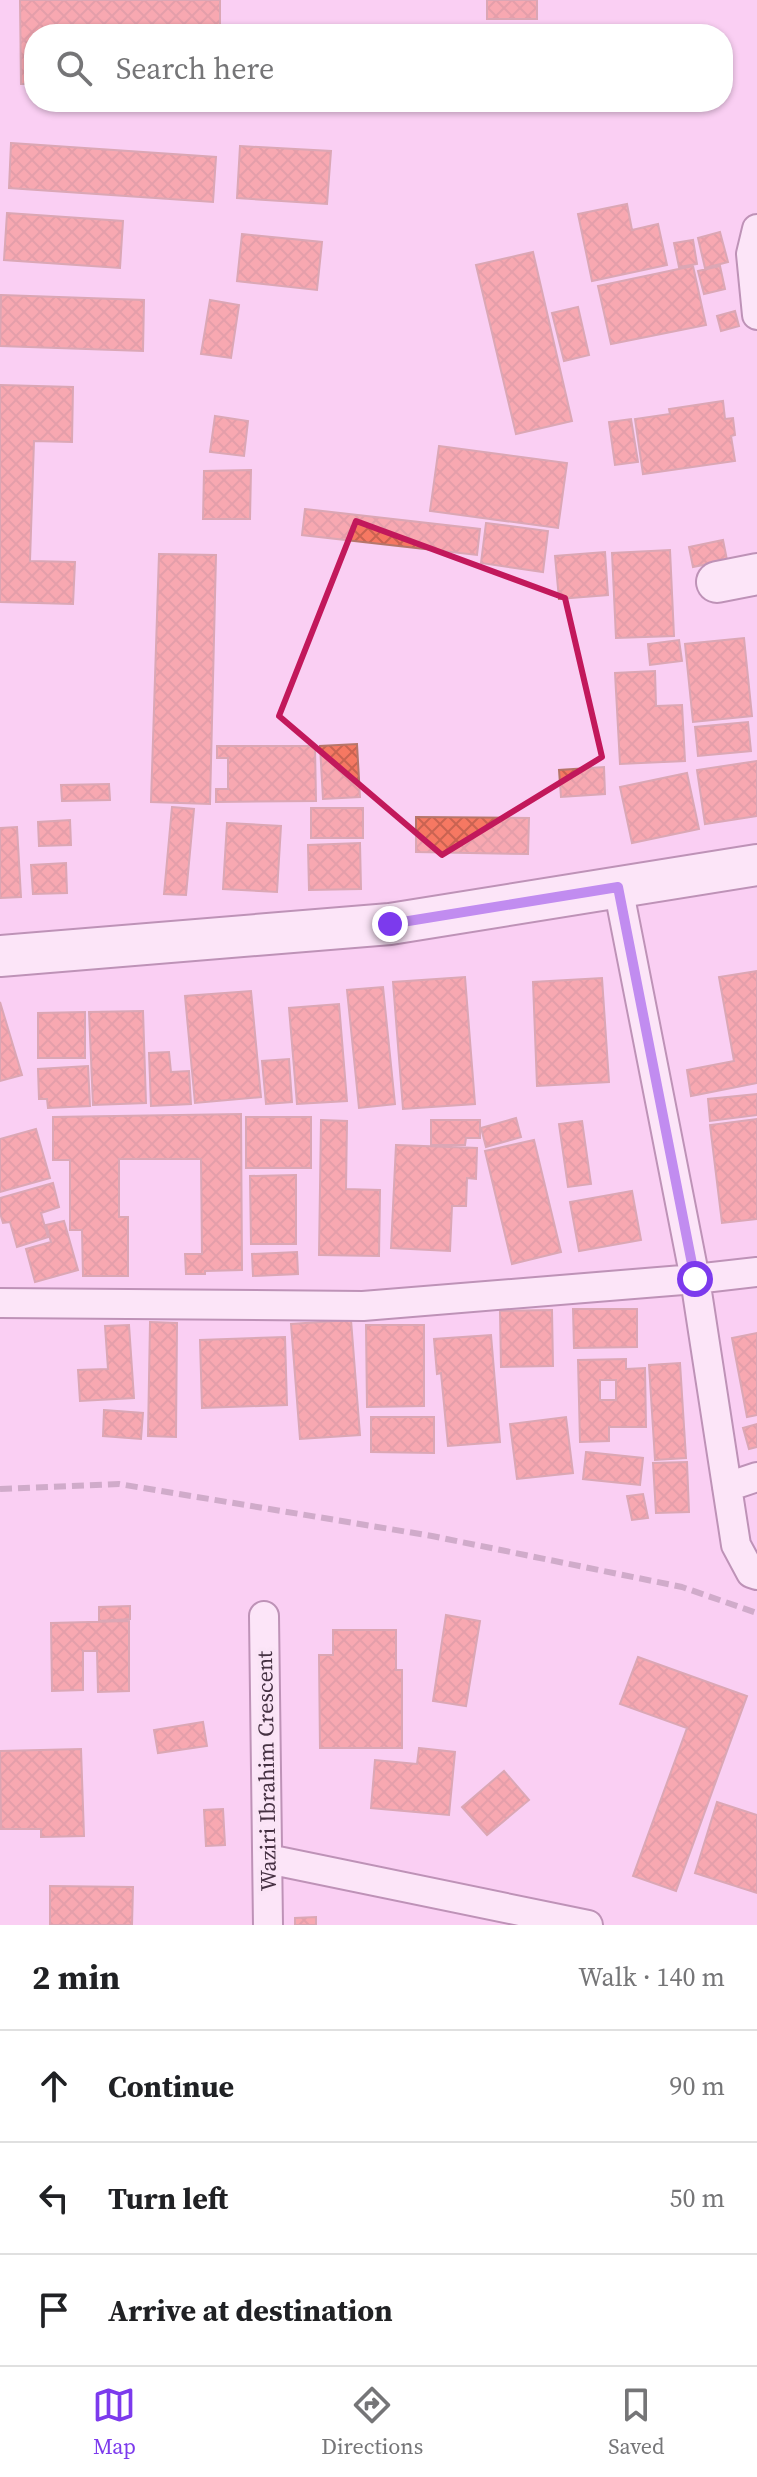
<!DOCTYPE html>
<html lang="en">
<head>
<meta charset="utf-8">
<style>
  body { margin:0; font-family:"Source Serif 4",serif; background:#f6f6f6; color:#202124 }
  .stop { position:absolute; width:24px; height:24px; margin:-18px; border:6px solid #7c3aed; border-radius:50%; background:#fff }
  .stop.end { background:#7c3aed; border-color:#fff; box-shadow:0 2px 8px #0008 }
  .list { margin:0; padding:0; list-style:none }
  h2 { display:flex; justify-content:space-between; align-items:center; height:104px; margin:0; padding:0 32px; font-size:34px }
  h2 small { font-size:26px; font-weight:400; color:#757577 }
  .list li { display:grid; grid-template-columns:52px 1fr auto; gap:24px; align-items:center; box-sizing:border-box; height:112px; padding:0 32px; border-top:2px solid #e0e0e0 }
  .list b { display:block; font-size:30px; white-space:nowrap }
  .list em { font-size:26px; font-style:normal; color:#757577 }
  .icon { flex:none; width:44px; height:44px; fill:none; stroke:currentColor; stroke-width:2; stroke-linecap:round; stroke-linejoin:round }
  .map { position:relative; flex:none; width:757px; height:1925px; overflow:hidden }
  .search { position:absolute; background:#fff; box-shadow:0 2px 6px #0004; left:24px; right:24px; top:24px; height:88px; display:flex; align-items:center; gap:20px; box-sizing:border-box; padding:0 28px; border-radius:32px; color:#757577; font-size:30px }
  .sheet { height:440px; background:#fff }
  nav { display:flex; justify-content:space-around; align-items:center; box-sizing:border-box; height:112px; border-top:2px solid #e0e0e0; background:#fff; font-size:22px; color:#757577 }
  nav a { display:grid; justify-items:center; gap:4px }
  nav .on { color:#7c3aed }
  .map>svg:first-child { display:block }
  .building { fill:url(#building-cross-hatch); stroke:#b6766a; stroke-width:2; fill-rule:evenodd }
  .lines { fill:none; stroke-linecap:round; stroke-linejoin:round }
  .street-casing { stroke:#764870; stroke-width:32 }
  .secondary-casing { stroke:#764870; stroke-width:44 }
  .street { stroke:#fff; stroke-width:28 }
  .secondary { stroke:#fff; stroke-width:40 }
  .rail { stroke:#9e7f99; stroke-width:6; stroke-dasharray:12 6; stroke-linecap:butt }
  .route { stroke:#7c3aed; stroke-width:10 }
  .marked { fill:none; stroke:#c2185b; stroke-width:6; stroke-linejoin:round }
  .labels { text-anchor:middle; stroke-width:8; stroke-linejoin:round; paint-order:stroke }
  .street-label { font-size:22px; fill:#453042; stroke:#fae4f6 }
</style>
</head>
<body>
<div class="map">
<svg width="757" height="1925" viewBox="0 0 757 1925">
  <defs>
    <pattern id="building-cross-hatch" width="8" height="8" patternUnits="userSpaceOnUse" patternTransform="scale(2)"><rect width="8" height="8" fill="#f67862"/><path d="M0 0l8 8M0 8l8-8" fill="none" stroke="#c96352"/></pattern>
  </defs>
  <rect width="100%" height="100%" fill="#facff3"/>
  <path class="building" d="M20 0H220V34H34V84H21Z
    M487 0H537V19H487Z
    M11 143 216 157 213 202 9 188Z
    M240 146 331 151 327 204 237 198Z
    M627 204 632 230 658 224 667 265 592 281 578 214Z
    M7 213 123 221 120 268 4 260Z
    M720 232 728 262 705 268 698 238Z
    M242 234 322 242 317 290 237 281Z
    M693 240 697 264 679 267 674 243Z
    M533 252 572 421 516 434 476 265Z
    M693 266 706 325 611 344 598 286Z
    M720 266 725 289 704 294 698 271Z
    M1 295 144 300 143 351 0 346Z
    M210 300 239 305 231 358 201 354Z
    M578 307 589 355 564 361 552 313Z
    M735 311 739 326 721 331 717 316Z
    M0 385 73 387 72 442 34 441 30 561 75 562 73 604 0 602Z
    M723 401 725 419 733 418 735 435 731 436 735 461 643 474 635 419 670 414 669 409Z
    M215 416 248 421 244 456 210 452Z
    M631 419 638 462 615 465 609 422Z
    M439 446 567 463 558 528 430 511Z
    M251 470 250 519H203L204 471Z
    M305 509 480 529 477 555 302 535Z
    M486 523 548 531 543 572 481 563Z
    M723 540 727 560 693 567 689 547Z
    M670 550 674 636 616 638 612 553Z
    M605 552 608 595 559 599 555 556Z
    M159 554 216 555 210 804 151 802Z
    M744 638 752 716 693 722 685 644Z
    M679 640 682 661 650 665 648 644Z
    M655 671 656 706 682 705 685 761 620 764 615 673Z
    M748 722 751 751 698 756 695 727Z
    M357 744 360 797 323 799 320 746Z
    M217 746H315L316 801 216 802V789H228V758H217Z
    M757 761V816L705 824 697 770Z
    M604 767 605 794 561 797 559 770Z
    M687 773 699 829 632 843 620 787Z
    M109 784 110 800 62 801 61 785Z
    M172 807 194 809 186 895 164 894Z
    M311 808H363V838H311Z
    M416 817 529 818 528 854 416 852Z
    M70 820 71 845 39 846 38 822Z
    M227 823 281 826 277 892 223 889Z
    M17 827 21 897 0 898V828Z
    M360 843 361 889 309 890 308 845Z
    M66 863 67 893 33 894 31 865Z
    M757 971V1083L691 1096 687 1070 734 1061 719 977Z
    M465 977 475 1104 403 1109 393 982Z
    M602 978 609 1082 537 1086 533 982Z
    M383 987 395 1104 359 1108 347 990Z
    M251 991 261 1097 195 1103 185 996Z
    M0 1002 22 1075 0 1081Z
    M339 1004 347 1101 297 1104 289 1008Z
    M143 1011 146 1103 93 1105 89 1012Z
    M85 1012V1058H38V1013Z
    M169 1052 171 1072 189 1071 191 1104 151 1106 149 1053Z
    M289 1059 292 1102 266 1104 262 1061Z
    M88 1066 90 1106 48 1108 47 1099H39L38 1069Z
    M757 1094V1115L710 1121 708 1099Z
    M241 1114 242 1270 205 1271V1274H186L185 1254H202L201 1159H119V1217H128V1276H83L82 1230H70V1160H53V1117Z
    M246 1117H311V1168H246Z
    M516 1118 521 1137 486 1147 481 1128Z
    M757 1119V1219L722 1223 710 1125Z
    M321 1120 347 1121 346 1189 380 1190 379 1256 319 1255Z
    M431 1120H480V1138H466L465 1145H431Z
    M582 1121 591 1184 568 1187 559 1124Z
    M36 1129 50 1178 0 1192V1139Z
    M534 1140 561 1252 512 1264 485 1151Z
    M396 1145 477 1148 476 1179 467 1178 466 1206H452L450 1251 391 1248Z
    M296 1175V1244H251L250 1176Z
    M53 1183 59 1207 41 1213 48 1237 17 1247 10 1222 3 1223 0 1213V1198Z
    M632 1191 641 1240 579 1251 570 1202Z
    M64 1221 78 1270 35 1282 26 1249 51 1242 46 1225Z
    M297 1252 298 1274 253 1276 252 1254Z
    M573 1309H637V1347L574 1348Z
    M552 1310 553 1366 501 1367 500 1311Z
    M351 1320 360 1435 300 1439 291 1324Z
    M150 1322 177 1323 176 1437 148 1436Z
    M129 1325 134 1398 80 1401 78 1370 108 1369 105 1326Z
    M366 1325H424V1406L367 1407Z
    M757 1333V1415L747 1417 732 1338Z
    M491 1335 500 1442 448 1446 441 1373 437 1374 434 1339Z
    M285 1337 287 1405 202 1408 200 1340Z
    M626 1359V1369L645 1368 646 1427H609V1441L580 1442 578 1360ZM600 1380H616V1400H600Z
    M680 1363 686 1458 655 1460 649 1365Z
    M104 1410 143 1413 141 1439 103 1436Z
    M371 1417H434V1453L371 1452Z
    M566 1417 573 1473 517 1479 510 1424Z
    M757 1424V1447L749 1449 743 1428Z
    M586 1452 643 1458 640 1485 583 1479Z
    M687 1462 689 1512 656 1513 653 1463Z
    M643 1494 648 1518 632 1520 627 1496Z
    M130 1606V1619L99 1621V1607Z
    M446 1615 480 1621 466 1706 433 1701Z
    M129 1621V1691L98 1692 97 1651H83V1690L52 1691 51 1623Z
    M333 1630H396V1670H402V1748H320L319 1655H333Z
    M638 1657 747 1696 676 1891 633 1876 687 1728 620 1704Z
    M203 1722 207 1746 158 1753 154 1730Z
    M419 1748 455 1752 449 1815 371 1808 375 1760 417 1764Z
    M81 1749 84 1836 41 1837V1829H1L0 1751Z
    M504 1771 529 1800 487 1835 462 1807Z
    M717 1802 757 1815V1893L695 1873Z
    M223 1809 225 1845 206 1846 204 1810Z
    M50 1886 133 1887 132 1925H50Z
    M316 1917V1925H295V1918Z"/>
  <g class="lines">
    <g class="street-casing">
      <path id="street" d="M757 229 751 254 757 315
        M618 887 695 1279 736 1545 751 1573 757 1575
        M0 1303 363 1306 695 1279 757 1272
        M727 1487 757 1477
        M264 1616 268 1925
        M268 1859 588 1925"/>
    </g>
    <g class="secondary-casing">
      <path id="secondary" d="M717 582 757 574
        M0 956 390 924 757 865"/>
    </g>
    <use href="#street" class="street"/>
    <use href="#secondary" class="secondary"/>
    <path class="rail" d="M0 1489 119 1484 432 1536 682 1587 757 1613"/>
  </g>
  <g class="lines">
    <path class="route" d="M390 924 618 887 695 1279"/>
  </g>
  <path d="M0 0H757V1925H0ZM356 521 565 598 602 757 442 855 279 716Z" fill="#facff3" fill-opacity=".55" fill-rule="evenodd"/>
  <path class="marked" d="M356 521 565 598 602 757 442 855 279 716Z"/>
  <g class="labels">
    <g class="street-label">
      <text transform="translate(266 1771) rotate(-91)" y="8">Waziri Ibrahim Crescent</text>
    </g>
  </g>
</svg>
<div class="stop" style="left:695px;top:1279px"></div>
<div class="stop end" style="left:390px;top:924px"></div>
<div class="search"><svg class="icon" aria-label="search" viewBox="0 0 24 24"><circle cx="10" cy="10" r="6"/><path d="M15 15l6 6"/></svg>Search here</div>
</div>
<section class="sheet">
<h2>2 min<small>Walk · 140 m</small></h2>
<ul class="list">
<li><svg class="icon" aria-label="ahead" viewBox="0 0 24 24"><path d="M12 20V5M6 11l6-6 6 6"/></svg><div><b>Continue</b></div><em>90 m</em></li>
<li><svg class="icon" aria-label="left" viewBox="0 0 24 24"><path d="M17 20v-9H6M10 6l-5 5 5 5"/></svg><div><b>Turn left</b></div><em>50 m</em></li>
<li><svg class="icon" aria-label="arrive" viewBox="0 0 24 24"><path d="M6 21V4h12l-3 4 3 4H6"/></svg><div><b>Arrive at destination</b></div></li>
</ul>
</section>
<nav>
<a class="on"><svg class="icon" aria-label="map" viewBox="0 0 24 24"><path d="M3 6l6-2 6 2 6-2v14l-6 2-6-2-6 2zM9 4v14M15 6v14"/></svg>Map</a>
<a><svg class="icon" aria-label="directions" viewBox="0 0 24 24"><path d="M12 3l9 9-9 9-9-9zM9 14v-3h6M13 9l2 2-2 2"/></svg>Directions</a>
<a><svg class="icon" aria-label="saved" viewBox="0 0 24 24"><path d="M7 4h10v16l-5-4-5 4z"/></svg>Saved</a>
</nav>
</body>
</html>
